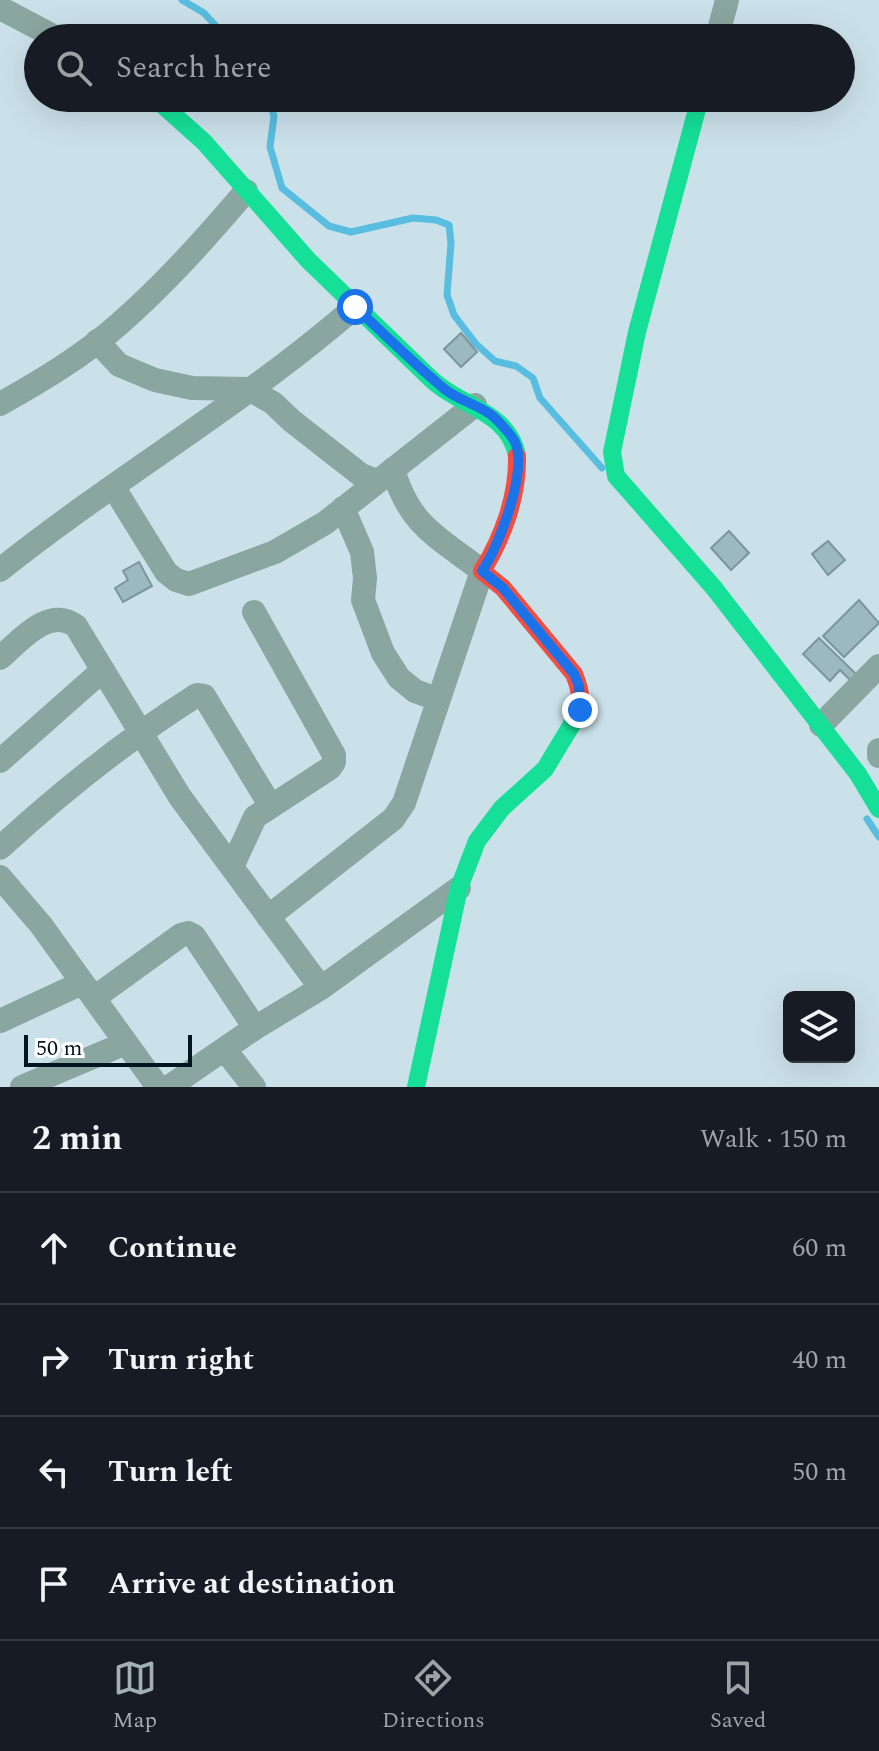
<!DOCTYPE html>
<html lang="en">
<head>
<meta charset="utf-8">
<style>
  body { margin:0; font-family:Spectral,serif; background:#20242c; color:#f1f3f6 }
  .controls { position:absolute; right:24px; bottom:24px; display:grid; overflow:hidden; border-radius:12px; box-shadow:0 8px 32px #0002 }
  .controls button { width:72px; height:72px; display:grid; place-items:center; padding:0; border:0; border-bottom:2px solid #363941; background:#171b24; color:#f1f3f6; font:40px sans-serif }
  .scale { position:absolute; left:24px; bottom:20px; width:168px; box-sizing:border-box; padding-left:8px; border:4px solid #00151f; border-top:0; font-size:22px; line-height:28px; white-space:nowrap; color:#00151f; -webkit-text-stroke:6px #fff; paint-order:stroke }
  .stop { position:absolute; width:24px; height:24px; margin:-18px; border:6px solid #1a73e8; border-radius:50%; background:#fff }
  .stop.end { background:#1a73e8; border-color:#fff; box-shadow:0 2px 8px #0008 }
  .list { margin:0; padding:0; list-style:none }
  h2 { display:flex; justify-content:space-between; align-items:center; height:104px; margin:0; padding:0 32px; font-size:34px }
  h2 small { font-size:26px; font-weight:400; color:#9ea1a6 }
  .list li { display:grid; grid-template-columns:52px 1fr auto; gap:24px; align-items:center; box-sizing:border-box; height:112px; padding:0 32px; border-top:2px solid #363941 }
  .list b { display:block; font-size:30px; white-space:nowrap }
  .list em { font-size:26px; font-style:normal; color:#9ea1a6 }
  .icon { flex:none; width:44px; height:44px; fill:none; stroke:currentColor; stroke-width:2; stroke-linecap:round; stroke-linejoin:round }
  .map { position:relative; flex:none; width:879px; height:1087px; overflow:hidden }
  .search { position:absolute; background:#171b24; box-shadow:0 8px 32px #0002; left:24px; right:24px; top:24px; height:88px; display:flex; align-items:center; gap:20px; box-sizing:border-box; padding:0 28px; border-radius:44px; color:#9ea1a6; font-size:30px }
  .sheet { height:552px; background:#171b24 }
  nav { display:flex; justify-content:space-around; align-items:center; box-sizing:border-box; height:112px; border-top:2px solid #363941; background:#171b24; font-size:22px; color:#9ea1a6 }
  nav a { display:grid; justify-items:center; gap:4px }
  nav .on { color:#a4afb5 }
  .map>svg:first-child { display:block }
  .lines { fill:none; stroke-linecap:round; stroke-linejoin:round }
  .stream { stroke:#58bddf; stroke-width:7 }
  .building { fill:#9cb9c0; stroke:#7c969c; stroke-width:2 }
  .street { stroke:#8aa6a0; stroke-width:24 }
  .fast { stroke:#16e098; stroke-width:18 }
  .jam { stroke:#f24e42; stroke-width:18 }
  .route { stroke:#1a73e8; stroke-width:10 }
</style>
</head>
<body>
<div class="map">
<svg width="879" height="1087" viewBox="0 0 879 1087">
  <rect width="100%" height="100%" fill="#cbe1ea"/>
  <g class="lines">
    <path class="stream" d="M182 0 204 13 227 38
      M268 98 274 116 270 147 282 188 329 226 351 232 413 218 436 220 449 225 451 243 447 295 454 315 476 344 495 361 516 366 533 378 540 398 602 468
      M867 819 879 837"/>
  </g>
  <path class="building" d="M461 333 477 352 461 367 444 349Z
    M729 531 749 553 731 570 711 548Z
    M828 541 845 560 828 575 812 554Z
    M139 562 152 586 123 602 115 588 128 580 123 571Z
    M859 600 879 623 844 657 823 636Z
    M819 638 858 676 852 682 840 670 830 681 803 654Z"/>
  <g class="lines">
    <path class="street" d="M0 8 57 38
      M717 38 727 0
      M97 341 119 365 155 380 192 388 249 389 273 403 292 421 361 475 377 481
      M0 404C41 381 83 356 118 325 165 284 206 238 246 191
      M114 488 166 572 176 580 189 584 275 552 325 523 475 405
      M343 508 362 552 365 578 363 600 383 653 399 678 415 691 437 699
      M0 570C115 478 245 403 355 307
      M0 658C21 640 48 606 76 626L180 797 321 988
      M821 725 879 666
      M879 750V756
      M0 761 103 670
      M0 848C62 791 126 740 197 695L204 696 270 805
      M232 867 255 817 330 768 334 762V755L254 612
      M0 877 41 925 158 1087
      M268 917 393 819 404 803 482 571C438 537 409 526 393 469
      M94 998 181 935 188 933 194 936 255 1028
      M0 1021 82 983
      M225 1050 254 1087
      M22 1087 126 1043
      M169 1087 255 1028 321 988 459 888"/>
    <path class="fast" d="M155 98 204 142 308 260 431 379C460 407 509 411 517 456
      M700 98 637 332 612 452 616 476 714 588 858 774 879 809
      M416 1087 459 888 477 841 502 808 545 769 577 716"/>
    <path class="jam" d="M517 456C518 496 503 537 482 571L503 588 574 674C579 686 584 703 577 716"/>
  </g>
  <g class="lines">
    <path class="route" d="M355 307C384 334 412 362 442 387 457 401 480 404 495 418 501 424 511 435 515 442 528 470 499 547 482 571L503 588 574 674 579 686 580 710"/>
  </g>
</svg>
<div class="controls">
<button><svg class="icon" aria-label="layers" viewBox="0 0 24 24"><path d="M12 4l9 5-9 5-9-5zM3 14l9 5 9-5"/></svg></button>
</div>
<div class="scale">50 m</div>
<div class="stop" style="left:355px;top:307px"></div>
<div class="stop end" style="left:580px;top:710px"></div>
<div class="search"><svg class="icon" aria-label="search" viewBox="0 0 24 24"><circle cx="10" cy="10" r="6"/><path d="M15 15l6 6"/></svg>Search here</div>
</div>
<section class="sheet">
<h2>2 min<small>Walk · 150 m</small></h2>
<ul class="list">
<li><svg class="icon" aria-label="ahead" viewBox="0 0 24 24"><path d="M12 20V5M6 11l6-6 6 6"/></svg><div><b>Continue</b></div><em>60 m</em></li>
<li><svg class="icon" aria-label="right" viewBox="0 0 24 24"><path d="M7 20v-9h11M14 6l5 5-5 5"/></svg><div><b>Turn right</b></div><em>40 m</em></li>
<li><svg class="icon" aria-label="left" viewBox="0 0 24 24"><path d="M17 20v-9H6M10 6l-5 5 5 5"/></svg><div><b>Turn left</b></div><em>50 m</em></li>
<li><svg class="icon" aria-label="arrive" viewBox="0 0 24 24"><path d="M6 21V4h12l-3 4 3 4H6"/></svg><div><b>Arrive at destination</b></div></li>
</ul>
</section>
<nav>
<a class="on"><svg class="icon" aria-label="map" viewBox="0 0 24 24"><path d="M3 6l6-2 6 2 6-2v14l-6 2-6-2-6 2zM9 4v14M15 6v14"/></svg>Map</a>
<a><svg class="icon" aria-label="directions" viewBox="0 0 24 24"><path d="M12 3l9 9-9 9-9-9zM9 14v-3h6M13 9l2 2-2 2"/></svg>Directions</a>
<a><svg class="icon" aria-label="saved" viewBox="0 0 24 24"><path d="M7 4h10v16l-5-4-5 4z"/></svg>Saved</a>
</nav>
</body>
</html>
